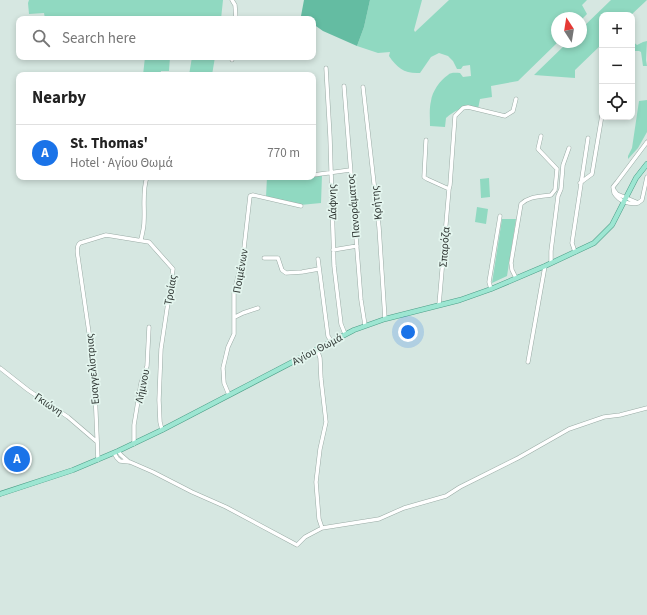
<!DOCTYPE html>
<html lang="en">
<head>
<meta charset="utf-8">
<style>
  body { margin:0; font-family:"Source Sans 3",sans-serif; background:#f2f2f2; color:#222 }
  .controls { position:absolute; right:12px; top:12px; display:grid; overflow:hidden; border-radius:8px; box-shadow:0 2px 6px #0003 }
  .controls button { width:36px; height:36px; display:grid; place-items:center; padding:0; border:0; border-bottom:1px solid #e0e0e0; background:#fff; color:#222; font:20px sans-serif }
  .compass { position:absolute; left:551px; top:12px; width:36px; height:36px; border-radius:50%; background:#fff; box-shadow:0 2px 6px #0003; rotate:348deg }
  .you { position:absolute; left:408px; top:332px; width:14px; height:14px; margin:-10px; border:3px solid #fff; border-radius:50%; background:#1a73e8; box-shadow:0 0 0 6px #1a73e833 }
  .badge { display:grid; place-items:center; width:26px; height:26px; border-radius:50%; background:#1a73e8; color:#fff; font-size:13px; font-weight:700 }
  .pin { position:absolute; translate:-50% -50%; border:2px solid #fff; box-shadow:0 1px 4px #0006 }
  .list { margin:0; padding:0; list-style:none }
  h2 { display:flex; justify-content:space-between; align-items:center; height:52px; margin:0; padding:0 16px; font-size:17px }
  h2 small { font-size:13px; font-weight:400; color:#767676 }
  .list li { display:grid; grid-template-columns:26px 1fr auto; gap:12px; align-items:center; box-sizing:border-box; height:56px; padding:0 16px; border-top:1px solid #e0e0e0 }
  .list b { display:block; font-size:15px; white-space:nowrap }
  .list p { margin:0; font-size:13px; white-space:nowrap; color:#767676 }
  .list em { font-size:13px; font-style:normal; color:#767676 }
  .icon { flex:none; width:22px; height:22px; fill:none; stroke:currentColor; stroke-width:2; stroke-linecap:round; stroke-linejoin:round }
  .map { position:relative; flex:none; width:647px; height:615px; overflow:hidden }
  .search { position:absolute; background:#fff; box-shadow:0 2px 6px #0003; left:16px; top:16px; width:300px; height:44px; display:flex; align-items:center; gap:10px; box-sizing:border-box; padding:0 14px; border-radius:8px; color:#767676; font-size:15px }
  .panel { position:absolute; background:#fff; box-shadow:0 2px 6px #0003; left:16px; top:72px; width:300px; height:108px; border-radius:8px }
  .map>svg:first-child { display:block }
  .green { fill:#90d9c1 }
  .forest { fill:#64bca2 }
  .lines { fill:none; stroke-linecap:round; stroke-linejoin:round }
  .minor-casing { stroke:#9aaba5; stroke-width:4.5 }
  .major-casing { stroke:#4c9e87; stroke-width:5.5 }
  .minor { stroke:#fff; stroke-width:3.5 }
  .major { stroke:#9de6d2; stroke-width:4.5 }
  .labels { text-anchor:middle; stroke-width:3.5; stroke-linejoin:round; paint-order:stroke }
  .street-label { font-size:11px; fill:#2f3633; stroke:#e3f5ee }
</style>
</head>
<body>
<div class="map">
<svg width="647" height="615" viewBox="0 0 647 615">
  <rect width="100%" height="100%" fill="#d6e7e1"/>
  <path class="green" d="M29 0H223L221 19H45L44 13 29 14 28 3Z
    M370 0H422L414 30 415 32 449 0H587L582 5 587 14 581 20V18H557L558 42 518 81 491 86 492 97 480 99 478 109C463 108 458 108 446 118L445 127 430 126C430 118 429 109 431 101 432 92 440 80 448 75 451 72 456 73 460 73L463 77 471 76 470 65 463 66 461 69H457L453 61 448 56 439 53 431 57 420 73C405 74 397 68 389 56L390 52 378 53 357 46 364 27Z
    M611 0H647L631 15H602V44L575 70V78L534 75 568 42H581V29Z
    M632 41 637 45 643 42 647 41 646 60 647 66H643L641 52 639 51H635L632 54Z
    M145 57H170L169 71H161L160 75H143Z
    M192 57H215L212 75H189Z
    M647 100V132L638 148 628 159V156L632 148 639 101Z
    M322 175 321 203 300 205 266 197 267 177H313V176Z
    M489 178 490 197 481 198 480 179Z
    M477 207 488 209 486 224 475 222Z
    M502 219H516L507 276 492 283Z"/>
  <path class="forest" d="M304 0H370L364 27 357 46 323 31 313 24V19H306L301 16Z"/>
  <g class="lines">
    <g class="minor-casing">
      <path id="minor" d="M232 0 235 5 236 19
        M232 60V57
        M326 68 330 137 334 266 341 324 345 334
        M344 86 361 300 365 325
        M363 87 379 227 385 319
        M426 140 424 177 427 179 449 189
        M647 142 617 182 613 187 614 193C619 201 629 205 638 203L642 200 647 177
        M313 175 350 170
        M580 183 592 174 602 115
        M614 190 617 194 636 202
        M141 240C142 234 144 228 144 222 145 207 142 191 147 177
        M333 250 357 246
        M575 252 572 243 588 138
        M264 258H278L282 270 286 273 302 272 319 269
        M318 259 328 336 331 341
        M551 263V251L558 196 561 189 563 165 569 148
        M516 278 512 270 511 263 521 204C529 196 540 197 551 195L555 190 557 169 538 149 541 136
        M491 289 489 282 500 216
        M439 305 449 189 450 185 455 116 463 108 468 107 505 116 513 111 516 99
        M235 317 243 313 258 308
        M528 362 545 266
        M0 368 28 390 68 417 96 441
        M229 395 224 383 223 368 228 347 234 334V292L243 257 250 196 253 195 301 206
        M134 444V425L141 383 147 366 149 327
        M118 451 121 455 129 462
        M114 453 117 458 120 461 130 462 153 472 192 492 226 507 297 545 305 537 322 528 319 519 316 482 320 449 326 422 321 379 320 358 317 349
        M98 460 94 367 78 257C77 252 76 246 80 243L106 235 149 242 173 269 161 349 159 400 160 422 162 430
        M322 528 379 519 404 508 446 496 460 487 518 458 569 429 604 417 620 415 647 408"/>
    </g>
    <g class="major-casing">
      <path id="major" d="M0 494 73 470 118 451 162 430 354 330 385 319 460 300 491 289 545 266 594 243 612 225 636 178 647 164"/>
    </g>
    <use href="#minor" class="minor"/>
    <use href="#major" class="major"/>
  </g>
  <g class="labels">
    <g class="street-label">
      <text transform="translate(332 202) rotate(-91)" y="4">Δάφνης</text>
      <text transform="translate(376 203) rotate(-96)" y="4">Κρήτης</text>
      <text transform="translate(353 206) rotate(-95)" y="4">Πανοράματος</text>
      <text transform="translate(444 247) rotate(-86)" y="4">Σπαρόζα</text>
      <text transform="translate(240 271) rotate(-80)" y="4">Ποιμένων</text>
      <text transform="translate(170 290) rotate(-80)" y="4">Τροίας</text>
      <text transform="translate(317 349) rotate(-28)" y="4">Αγίου Θωμά</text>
      <text transform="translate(92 369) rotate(-95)" y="4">Ευαγγελίστριας</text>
      <text transform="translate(142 386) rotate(-78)" y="4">Λήμνου</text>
      <text transform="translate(49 404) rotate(34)" y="4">Γκιώνη</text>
    </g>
  </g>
</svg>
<div class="controls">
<button>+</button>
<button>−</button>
<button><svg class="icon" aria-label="locate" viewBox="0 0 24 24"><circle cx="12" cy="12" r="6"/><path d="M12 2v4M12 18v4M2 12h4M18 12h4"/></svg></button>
</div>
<svg class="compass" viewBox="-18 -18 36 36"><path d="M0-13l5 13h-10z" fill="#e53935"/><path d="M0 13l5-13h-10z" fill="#767676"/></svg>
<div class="you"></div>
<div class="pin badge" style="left:17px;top:459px">A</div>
<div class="search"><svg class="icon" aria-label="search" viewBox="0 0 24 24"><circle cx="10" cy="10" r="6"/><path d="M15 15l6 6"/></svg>Search here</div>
<section class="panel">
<h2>Nearby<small></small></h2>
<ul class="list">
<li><span class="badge">A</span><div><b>St. Thomas'</b><p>Hotel · Αγίου Θωμά</p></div><em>770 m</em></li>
</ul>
</section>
</div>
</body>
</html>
